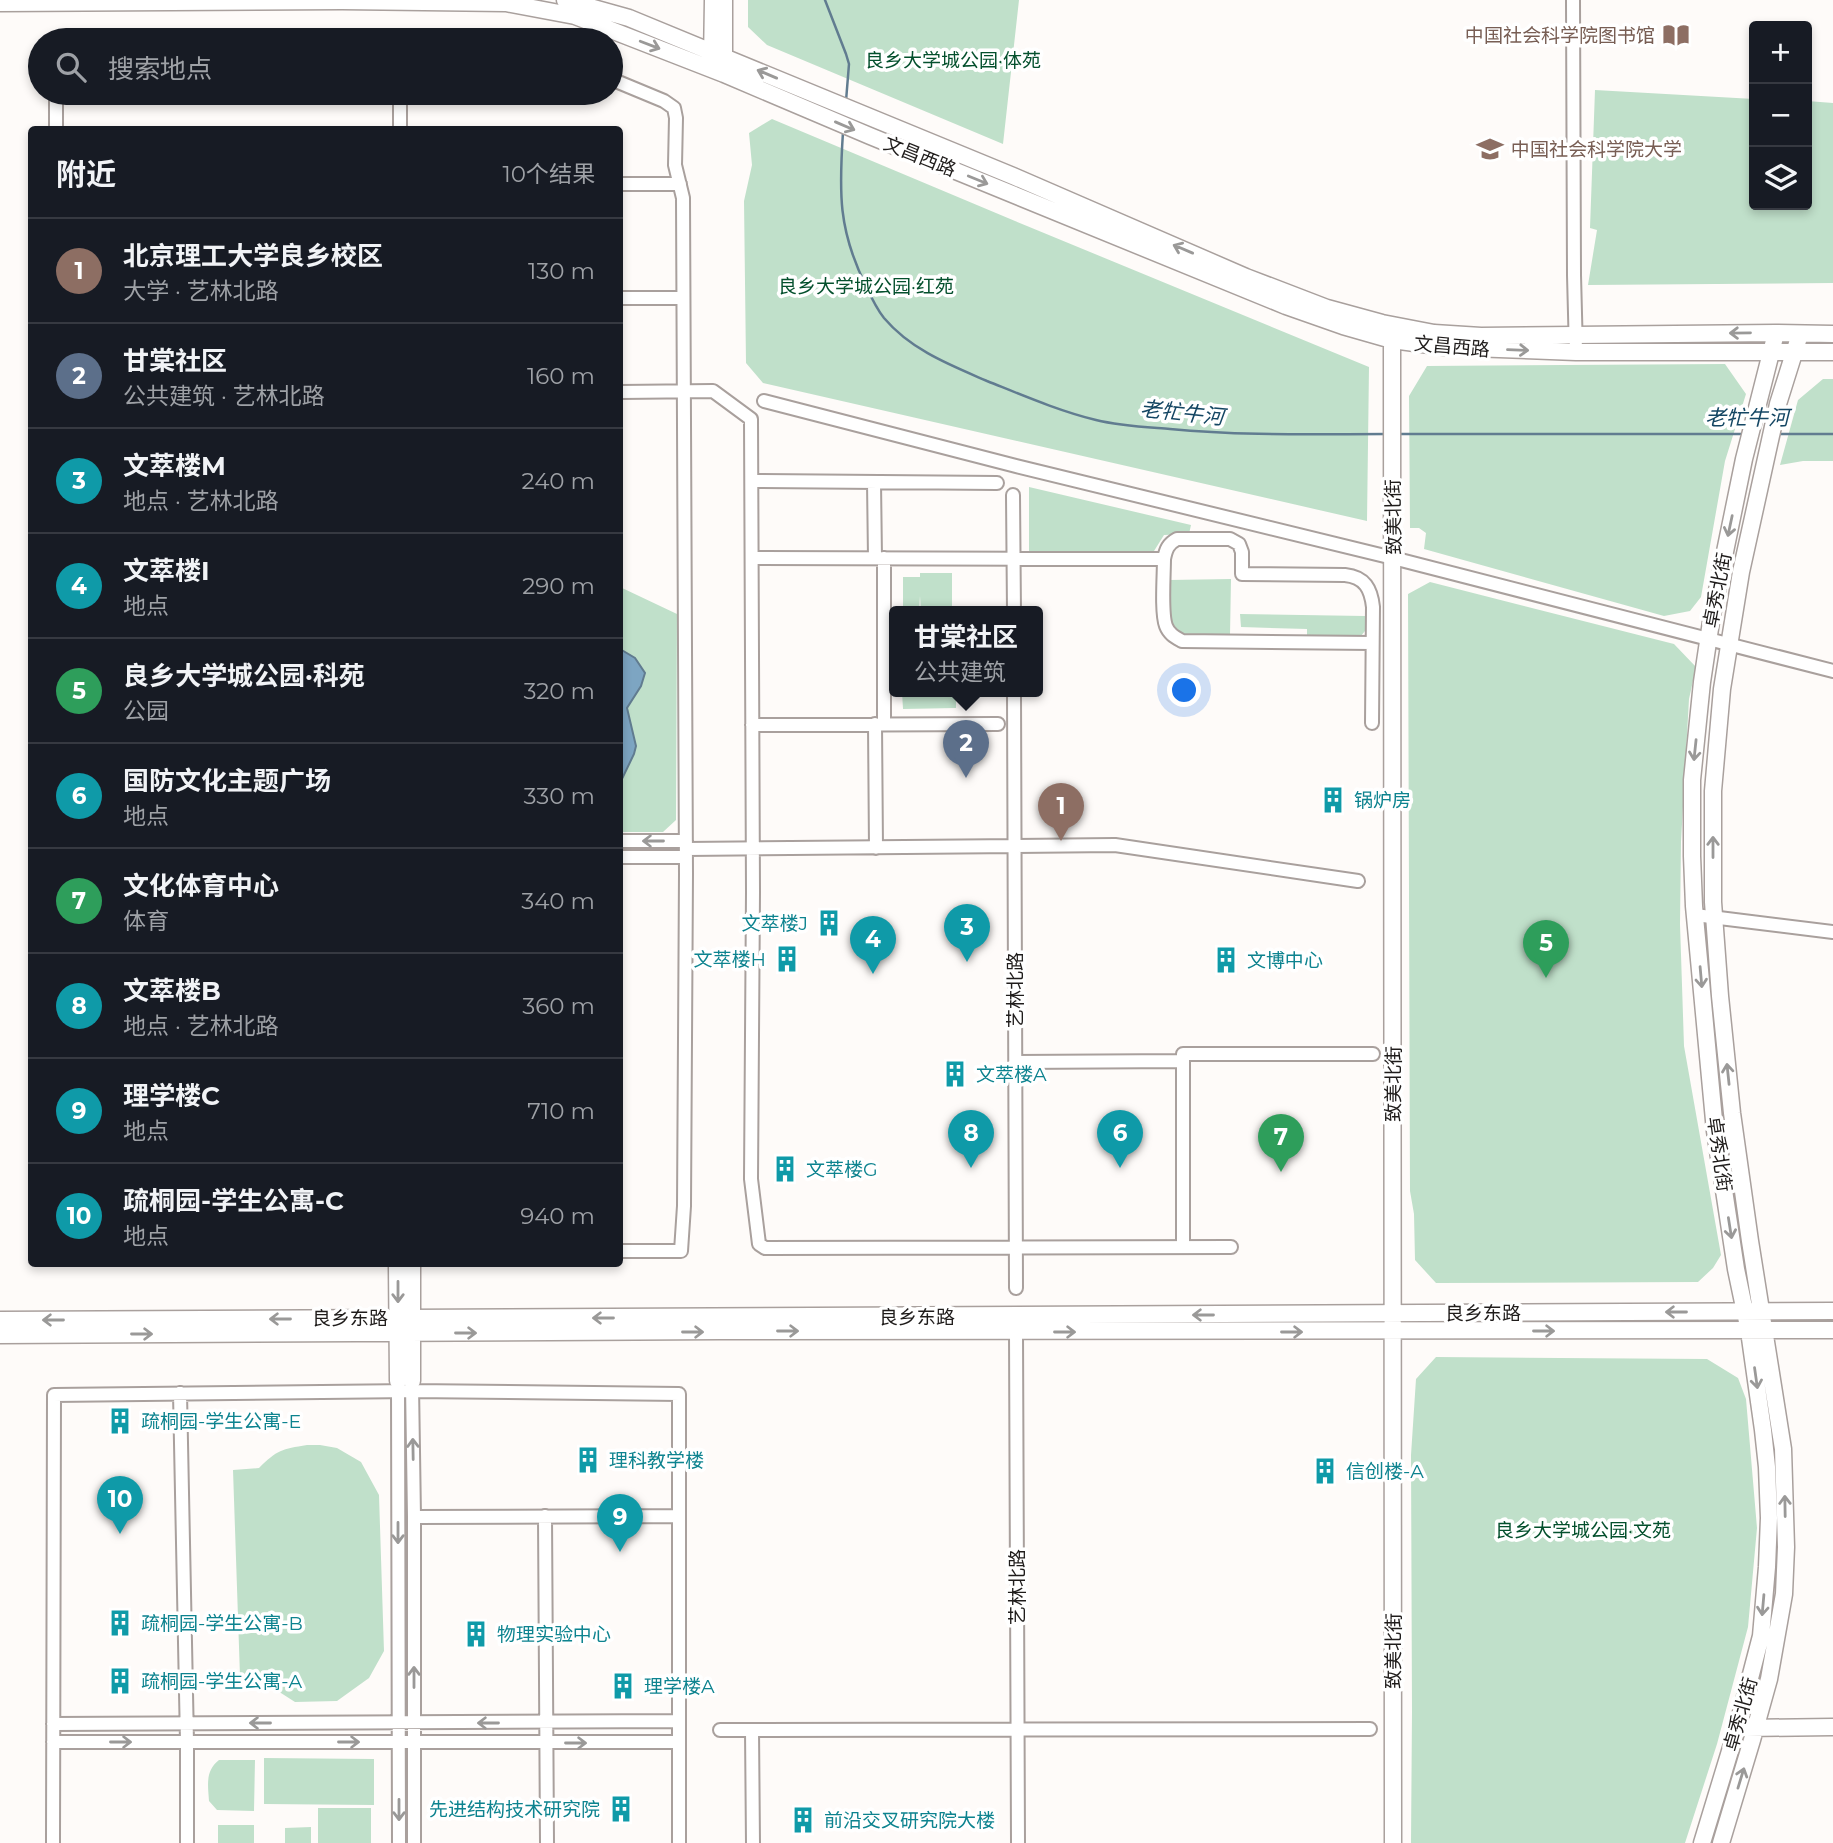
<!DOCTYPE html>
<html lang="zh">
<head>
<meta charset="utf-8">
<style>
  body { margin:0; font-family:Montserrat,"Noto Sans SC",sans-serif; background:#20242c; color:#f1f3f6 }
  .controls { position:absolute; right:21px; top:21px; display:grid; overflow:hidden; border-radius:7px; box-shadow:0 4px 10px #0003 }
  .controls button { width:63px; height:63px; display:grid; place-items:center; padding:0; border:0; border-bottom:2px solid #363941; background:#171b24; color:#f1f3f6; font:35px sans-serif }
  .you { position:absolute; left:1185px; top:691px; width:24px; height:24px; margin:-18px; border:5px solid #fff; border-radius:50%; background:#1a73e8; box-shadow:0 0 0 10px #1a73e833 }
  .badge { display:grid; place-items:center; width:46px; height:46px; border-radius:50%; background:#d93025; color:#fff; font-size:23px; font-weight:700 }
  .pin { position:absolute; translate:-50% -58px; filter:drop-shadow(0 2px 4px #0008) }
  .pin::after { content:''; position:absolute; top:37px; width:24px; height:21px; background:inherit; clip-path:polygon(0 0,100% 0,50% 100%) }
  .popup { position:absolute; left:889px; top:606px; width:154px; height:91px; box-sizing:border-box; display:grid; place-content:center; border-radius:7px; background:#171b24; filter:drop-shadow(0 2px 5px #0005); font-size:23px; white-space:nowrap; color:#9ea1a6 }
  .popup b { font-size:26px; color:#f1f3f6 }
  .popup::after { content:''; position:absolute; left:50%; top:100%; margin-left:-14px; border:14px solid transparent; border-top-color:#171b24 }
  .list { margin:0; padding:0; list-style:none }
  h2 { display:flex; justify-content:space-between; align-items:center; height:91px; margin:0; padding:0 28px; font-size:30px }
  h2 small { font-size:23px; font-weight:400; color:#9ea1a6 }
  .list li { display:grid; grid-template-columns:46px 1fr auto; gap:21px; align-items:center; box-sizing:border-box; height:105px; padding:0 28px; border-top:2px solid #363941 }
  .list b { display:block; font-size:26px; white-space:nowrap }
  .list p { margin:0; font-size:23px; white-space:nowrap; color:#9ea1a6 }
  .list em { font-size:23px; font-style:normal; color:#9ea1a6 }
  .icon { flex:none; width:38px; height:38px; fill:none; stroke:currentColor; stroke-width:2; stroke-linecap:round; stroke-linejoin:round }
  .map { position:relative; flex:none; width:1833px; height:1843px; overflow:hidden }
  .search { position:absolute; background:#171b24; box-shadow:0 4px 10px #0003; left:28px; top:28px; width:595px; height:77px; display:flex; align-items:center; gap:18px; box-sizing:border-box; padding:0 24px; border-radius:38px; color:#9ea1a6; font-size:26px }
  .panel { position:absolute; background:#171b24; box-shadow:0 4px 10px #0003; left:28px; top:126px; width:595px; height:1141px; border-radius:7px }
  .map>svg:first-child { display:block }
  .green { fill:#c0e0ca }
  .water { fill:#7da5c2; stroke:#617c90; stroke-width:2 }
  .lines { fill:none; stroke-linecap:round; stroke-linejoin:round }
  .stream { stroke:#617c90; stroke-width:2.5 }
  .street-casing { stroke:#a9a09d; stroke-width:16 }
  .secondary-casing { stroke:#a9a09d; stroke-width:19 }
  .street { stroke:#fff; stroke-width:12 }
  .secondary { stroke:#fff; stroke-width:16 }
  .oneway { stroke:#9a9998 }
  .labels { text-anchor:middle; stroke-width:7; stroke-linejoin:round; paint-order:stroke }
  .education-label { font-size:19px; fill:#785e54; stroke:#fff; text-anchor:end }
  .park-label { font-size:19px; fill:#04502d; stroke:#fff }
  .street-label { font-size:19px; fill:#1f1c1b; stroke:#fff }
  .culture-label { font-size:19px; fill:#0d838f; stroke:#fff; text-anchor:start }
  .water-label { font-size:21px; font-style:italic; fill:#144663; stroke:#fff }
</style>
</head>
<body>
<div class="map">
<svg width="1833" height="1843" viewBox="0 0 1833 1843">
  <rect width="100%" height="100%" fill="#fefbf9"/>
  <path class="green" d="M748 0H1019L1003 144 767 45 748 27Z
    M1595 90 1754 99V205H1807V101L1833 103V283L1588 285 1597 230 1590 228Z
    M772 119 1027 226 1369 367 1367 521 763 383 746 363 744 201 752 165 749 133Z
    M1725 364 1746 394 1725 461 1701 597 1690 611 1664 616 1424 549 1426 533 1419 528H1410L1409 396 1427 366Z
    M1823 379H1833V461H1803L1780 465 1798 400Z
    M1029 487 1191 525 1189 534 1164 535 1154 551H1029Z
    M920 573H952V612H921L920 596 919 612H903V577H920Z
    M1231 579 1230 635 1180 634 1169 619V580Z
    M1430 582 1674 644 1696 667 1689 699 1681 842 1680 924 1684 1046 1721 1255 1713 1268 1698 1282 1436 1283 1415 1260 1414 1214 1410 1191 1408 594Z
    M620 587 677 614 676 820 663 832H620Z
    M1240 614 1365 616V631L1360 637H1307V629L1241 627Z
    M902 692H956V708L903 709Z
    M1436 1357 1707 1359 1738 1378 1746 1399 1757 1528 1748 1627 1717 1744 1685 1843H1411L1412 1711 1411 1455 1416 1379Z
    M307 1445H320L337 1448 361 1462 379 1495 384 1651 369 1678 337 1701 295 1702 270 1686 262 1678 240 1676 233 1470 259 1468C277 1450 282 1449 307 1445Z
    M264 1758 374 1759V1805L264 1804Z
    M219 1760H255L254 1811 217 1810 209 1801C208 1785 205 1771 219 1760Z
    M318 1808H371V1843H318Z
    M218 1825H254V1843H218Z
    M311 1827V1843H285V1828Z"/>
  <path class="water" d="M620 649 635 658 645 673 641 686 627 708 636 746 634 754 620 783Z"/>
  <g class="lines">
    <path class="stream" d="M825 0 846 54 849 64 846 101
      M843 132C839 192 838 230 866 286 871 297 876 308 884 318 911 350 950 365 987 381 1022 395 1059 411 1096 420 1120 426 1145 427 1170 429 1242 436 1314 434 1387 434
      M1397 434H1744
      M1778 434H1833"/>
    <g class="street-casing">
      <path id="street" d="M1573 0 1574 275 1576 352
        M611 79 664 101 674 108 676 118 675 165 683 198 686 873 684 1206 681 1251H620
        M56 130V93
        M400 130V93
        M620 184H680
        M620 298H683
        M620 392 713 391 751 419 753 892 751 1179 759 1244 765 1248 1231 1247
        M764 401 1016 466 1393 558 1833 671
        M752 481 997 483
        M874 482 875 558
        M1013 495 1014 612
        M752 558 1164 559
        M884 558V724
        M1372 643 1182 641C1175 637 1169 634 1166 626 1161 613 1164 575 1164 559 1166 549 1168 544 1177 539H1230L1239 544 1242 552V574L1345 575C1365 577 1371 589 1373 607L1372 723
        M1014 692 1016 1288
        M875 724 876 848
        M752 725 998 724
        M620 841H686
        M686 849 1115 845 1358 881
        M620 857H686
        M1695 915 1833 932
        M1015 1062 1183 1061
        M1183 1247V1054H1373
        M1016 1332 1018 1843
        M398 1385 399 1843
        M412 1385 414 1517V1843
        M180 1393 187 1742V1843
        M545 1516 547 1843
        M414 1517 679 1516
        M53 1724 679 1721
        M720 1730 1370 1729
        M752 1730 753 1843
        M53 1742H679
        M53 1843 54 1395 412 1391 679 1394V1843"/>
    </g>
    <g class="secondary-casing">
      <path id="secondary" d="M565 0 629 18 1013 176 1246 277 1327 308 1382 323 1434 333 1481 336 1776 333 1833 334
        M724 0V64
        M0 3 342 1 506 3 575 16 724 74 870 136 1286 306 1343 326 1392 340 1445 347 1576 352H1833
        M712 61 713 0
        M1392 325 1393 1843
        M397 1265 398 1381
        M0 1320 1833 1311
        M0 1335 720 1331 1833 1330
        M412 1381V1265
        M1746 1728 1833 1727
        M1702 1843 1737 1728 1761 1636 1767 1567 1769 1518 1767 1467 1763 1430 1749 1331 1736 1269 1715 1131 1694 906 1692 856V780L1702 682 1712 615 1744 459 1776 333
        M1721 1843 1752 1740 1769 1679 1784 1594 1786 1547 1783 1449 1750 1241 1732 1113 1720 996 1713 902V791L1722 689 1741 572 1778 404 1800 334"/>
    </g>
    <use href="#street" class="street"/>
    <use href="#secondary" class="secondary"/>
  </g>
  <defs><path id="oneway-shaft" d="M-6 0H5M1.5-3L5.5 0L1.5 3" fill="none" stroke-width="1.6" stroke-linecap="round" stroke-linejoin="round" transform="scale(1.75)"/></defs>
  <g class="oneway">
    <use href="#oneway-shaft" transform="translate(650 45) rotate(21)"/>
    <use href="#oneway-shaft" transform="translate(767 74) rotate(-157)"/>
    <use href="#oneway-shaft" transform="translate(845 126) rotate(23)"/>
    <use href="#oneway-shaft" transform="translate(978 180) rotate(22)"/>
    <use href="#oneway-shaft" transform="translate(1183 249) rotate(-157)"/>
    <use href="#oneway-shaft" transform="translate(1740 333) rotate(179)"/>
    <use href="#oneway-shaft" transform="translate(1518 350) rotate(2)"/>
    <use href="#oneway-shaft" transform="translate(1730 526) rotate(102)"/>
    <use href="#oneway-shaft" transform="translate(1695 750) rotate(96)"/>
    <use href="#oneway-shaft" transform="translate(653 841) rotate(180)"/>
    <use href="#oneway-shaft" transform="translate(1713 847) rotate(-90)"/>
    <use href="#oneway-shaft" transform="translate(1701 977) rotate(85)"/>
    <use href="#oneway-shaft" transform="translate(1728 1074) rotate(-96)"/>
    <use href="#oneway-shaft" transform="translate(1730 1228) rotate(81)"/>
    <use href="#oneway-shaft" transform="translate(398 1292) rotate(90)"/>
    <use href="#oneway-shaft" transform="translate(1676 1312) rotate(180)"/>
    <use href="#oneway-shaft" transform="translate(1203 1315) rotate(180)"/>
    <use href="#oneway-shaft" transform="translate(603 1318) rotate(180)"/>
    <use href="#oneway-shaft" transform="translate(280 1319) rotate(180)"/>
    <use href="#oneway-shaft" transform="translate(53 1320) rotate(180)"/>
    <use href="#oneway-shaft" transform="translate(788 1331)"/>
    <use href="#oneway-shaft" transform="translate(1544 1331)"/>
    <use href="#oneway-shaft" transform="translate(693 1332)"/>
    <use href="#oneway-shaft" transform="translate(1065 1332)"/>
    <use href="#oneway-shaft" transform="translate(1292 1332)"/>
    <use href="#oneway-shaft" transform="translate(466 1333)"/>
    <use href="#oneway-shaft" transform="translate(142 1334)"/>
    <use href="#oneway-shaft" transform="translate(1756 1378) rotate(82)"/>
    <use href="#oneway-shaft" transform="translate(413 1449) rotate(-91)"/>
    <use href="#oneway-shaft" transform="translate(1785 1506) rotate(-91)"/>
    <use href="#oneway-shaft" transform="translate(398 1533) rotate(90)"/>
    <use href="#oneway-shaft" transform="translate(1763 1605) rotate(95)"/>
    <use href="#oneway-shaft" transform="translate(414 1677) rotate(-90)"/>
    <use href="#oneway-shaft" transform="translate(260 1723) rotate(180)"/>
    <use href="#oneway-shaft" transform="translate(488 1723) rotate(180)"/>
    <use href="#oneway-shaft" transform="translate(121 1742)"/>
    <use href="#oneway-shaft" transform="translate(349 1742)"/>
    <use href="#oneway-shaft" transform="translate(576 1743)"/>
    <use href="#oneway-shaft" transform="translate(1741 1778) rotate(-73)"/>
    <use href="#oneway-shaft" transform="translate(399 1810) rotate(90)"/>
  </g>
  <defs>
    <g id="library-bare" transform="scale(2.1)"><path d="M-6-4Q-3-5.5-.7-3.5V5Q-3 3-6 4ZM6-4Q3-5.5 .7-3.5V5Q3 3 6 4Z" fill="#8d6e63" stroke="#fff" stroke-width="2.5" paint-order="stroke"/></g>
    <g id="university-bare" transform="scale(2.1)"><path d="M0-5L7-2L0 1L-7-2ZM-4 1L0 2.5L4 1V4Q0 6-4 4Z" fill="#8d6e63" stroke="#fff" stroke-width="2.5" paint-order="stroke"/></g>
    <g id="building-bare" transform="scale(2.1)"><path d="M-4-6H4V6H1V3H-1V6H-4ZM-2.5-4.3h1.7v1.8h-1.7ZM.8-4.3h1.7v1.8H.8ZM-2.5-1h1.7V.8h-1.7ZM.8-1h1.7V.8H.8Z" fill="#0f9aa8" stroke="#fff" stroke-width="2.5" paint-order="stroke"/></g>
  </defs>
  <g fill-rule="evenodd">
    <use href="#library-bare" x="1676" y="35"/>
    <use href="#university-bare" x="1490" y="149"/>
    <use href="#building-bare" x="1333" y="800"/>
    <use href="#building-bare" x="829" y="923"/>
    <use href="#building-bare" x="787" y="959"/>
    <use href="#building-bare" x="1226" y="960"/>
    <use href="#building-bare" x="955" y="1074"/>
    <use href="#building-bare" x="785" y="1169"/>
    <use href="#building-bare" x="120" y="1421"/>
    <use href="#building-bare" x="588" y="1460"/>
    <use href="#building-bare" x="1325" y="1471"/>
    <use href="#building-bare" x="120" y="1623"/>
    <use href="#building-bare" x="476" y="1634"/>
    <use href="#building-bare" x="120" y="1681"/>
    <use href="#building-bare" x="623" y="1686"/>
    <use href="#building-bare" x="621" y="1809"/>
    <use href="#building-bare" x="803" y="1820"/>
  </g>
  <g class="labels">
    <g class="education-label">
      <text x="1655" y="42">中国社会科学院图书馆</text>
      <text x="1511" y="156" text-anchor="start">中国社会科学院大学</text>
    </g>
    <g class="park-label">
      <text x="953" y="67">良乡大学城公园·体苑</text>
      <text x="866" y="293">良乡大学城公园·红苑</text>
      <text x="1583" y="1537">良乡大学城公园·文苑</text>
    </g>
    <g class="street-label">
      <text transform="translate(920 156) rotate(22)" y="7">文昌西路</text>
      <text transform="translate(1452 346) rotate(5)" y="7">文昌西路</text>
      <text transform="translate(1393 517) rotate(-91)" y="7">致美北街</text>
      <text transform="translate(1717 590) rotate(-79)" y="7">卓秀北街</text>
      <text transform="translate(1015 990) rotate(-90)" y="7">艺林北路</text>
      <text transform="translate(1393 1084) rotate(-90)" y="7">致美北街</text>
      <text transform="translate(1720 1154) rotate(82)" y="7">卓秀北街</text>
      <text x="1483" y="1320">良乡东路</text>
      <text x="917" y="1324">良乡东路</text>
      <text x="350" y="1325">良乡东路</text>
      <text transform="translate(1017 1587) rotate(-90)" y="7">艺林北路</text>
      <text transform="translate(1393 1651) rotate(-90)" y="7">致美北街</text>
      <text transform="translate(1740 1714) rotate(-74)" y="7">卓秀北街</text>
    </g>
    <g class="culture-label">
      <text x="1354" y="807">锅炉房</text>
      <text x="808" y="930" text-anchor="end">文萃楼J</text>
      <text x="766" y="966" text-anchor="end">文萃楼H</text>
      <text x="1247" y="967">文博中心</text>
      <text x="976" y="1081">文萃楼A</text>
      <text x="806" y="1176">文萃楼G</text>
      <text x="141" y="1428">疏桐园-学生公寓-E</text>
      <text x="609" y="1467">理科教学楼</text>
      <text x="1346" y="1478">信创楼-A</text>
      <text x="141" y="1630">疏桐园-学生公寓-B</text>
      <text x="497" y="1641">物理实验中心</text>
      <text x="141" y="1688">疏桐园-学生公寓-A</text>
      <text x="644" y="1693">理学楼A</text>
      <text x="600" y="1816" text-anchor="end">先进结构技术研究院</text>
      <text x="824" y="1827">前沿交叉研究院大楼</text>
    </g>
    <g class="water-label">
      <text transform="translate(1182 413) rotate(6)" y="7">老牤牛河</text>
      <text x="1747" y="425">老牤牛河</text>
    </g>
  </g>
</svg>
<div class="controls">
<button>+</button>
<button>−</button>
<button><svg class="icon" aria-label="layers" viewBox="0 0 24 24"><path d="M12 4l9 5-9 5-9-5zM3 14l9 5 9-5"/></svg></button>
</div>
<div class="you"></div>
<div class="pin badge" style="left:1061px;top:841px;background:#8d6e63">1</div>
<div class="pin badge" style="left:966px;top:778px;background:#5c6f8a">2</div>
<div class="popup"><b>甘棠社区</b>公共建筑</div>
<div class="pin badge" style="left:967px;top:962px;background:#0f9aa8">3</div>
<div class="pin badge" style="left:873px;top:974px;background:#0f9aa8">4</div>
<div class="pin badge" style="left:1546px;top:978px;background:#2e9e5b">5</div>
<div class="pin badge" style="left:1120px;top:1168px;background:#0f9aa8">6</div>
<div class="pin badge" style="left:1281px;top:1172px;background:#2e9e5b">7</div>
<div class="pin badge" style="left:971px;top:1168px;background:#0f9aa8">8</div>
<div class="pin badge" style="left:620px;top:1552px;background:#0f9aa8">9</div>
<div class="pin badge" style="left:120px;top:1534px;background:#0f9aa8">10</div>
<div class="search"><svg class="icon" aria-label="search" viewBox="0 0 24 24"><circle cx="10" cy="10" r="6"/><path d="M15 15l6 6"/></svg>搜索地点</div>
<section class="panel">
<h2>附近<small>10个结果</small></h2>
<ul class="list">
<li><span class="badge" style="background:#8d6e63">1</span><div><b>北京理工大学良乡校区</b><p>大学 · 艺林北路</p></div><em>130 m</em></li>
<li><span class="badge" style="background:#5c6f8a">2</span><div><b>甘棠社区</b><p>公共建筑 · 艺林北路</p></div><em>160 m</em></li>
<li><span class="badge" style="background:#0f9aa8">3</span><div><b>文萃楼M</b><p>地点 · 艺林北路</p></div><em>240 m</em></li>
<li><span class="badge" style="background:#0f9aa8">4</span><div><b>文萃楼I</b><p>地点</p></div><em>290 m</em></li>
<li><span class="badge" style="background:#2e9e5b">5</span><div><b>良乡大学城公园·科苑</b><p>公园</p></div><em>320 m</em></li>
<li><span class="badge" style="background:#0f9aa8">6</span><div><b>国防文化主题广场</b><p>地点</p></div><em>330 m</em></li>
<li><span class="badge" style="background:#2e9e5b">7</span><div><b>文化体育中心</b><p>体育</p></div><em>340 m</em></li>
<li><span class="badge" style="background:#0f9aa8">8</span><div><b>文萃楼B</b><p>地点 · 艺林北路</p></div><em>360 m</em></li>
<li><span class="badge" style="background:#0f9aa8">9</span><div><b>理学楼C</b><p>地点</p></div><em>710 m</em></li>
<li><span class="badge" style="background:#0f9aa8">10</span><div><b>疏桐园-学生公寓-C</b><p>地点</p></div><em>940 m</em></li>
</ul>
</section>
</div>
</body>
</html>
